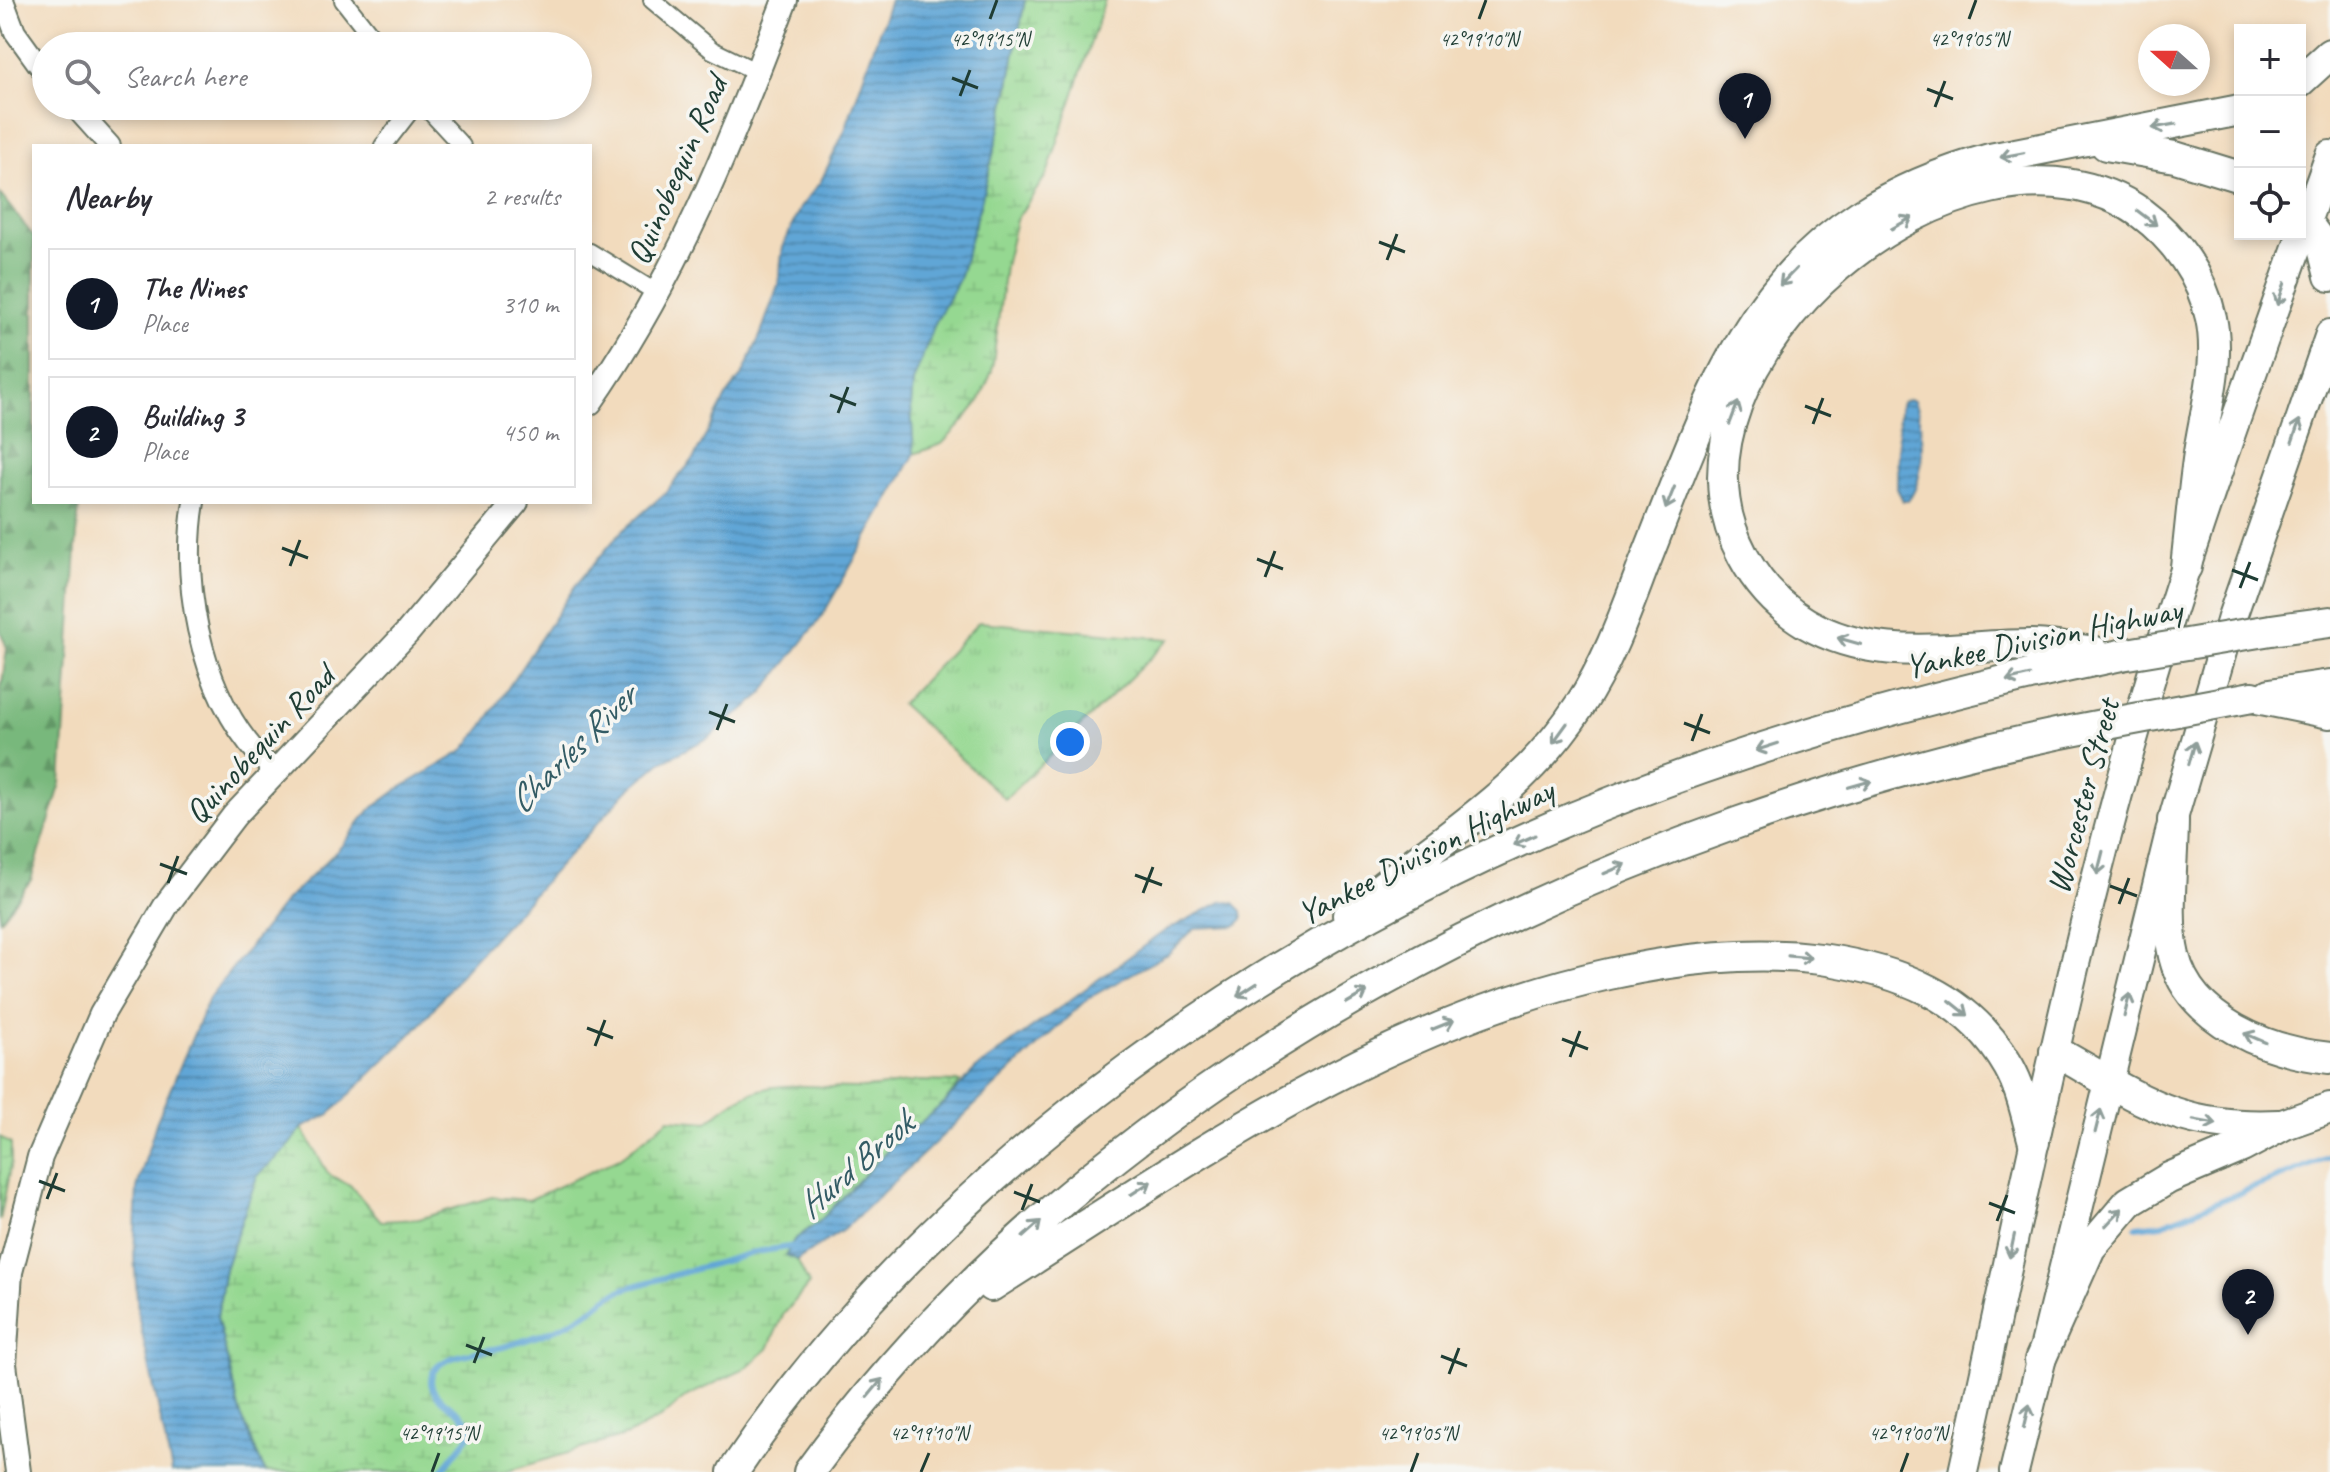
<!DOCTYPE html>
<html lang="en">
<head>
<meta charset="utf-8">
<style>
  body { margin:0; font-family:Caveat,sans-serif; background:#f7f7f7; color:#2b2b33 }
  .controls { position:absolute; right:24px; top:24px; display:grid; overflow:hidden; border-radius:0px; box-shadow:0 4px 12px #0003 }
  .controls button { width:72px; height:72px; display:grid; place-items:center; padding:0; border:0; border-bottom:2px solid #e1e1e2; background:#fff; color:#2b2b33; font:40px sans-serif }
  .compass { position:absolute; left:2138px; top:24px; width:72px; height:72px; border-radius:50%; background:#fff; box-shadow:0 4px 12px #0003; rotate:291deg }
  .you { position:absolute; left:1070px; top:742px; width:28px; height:28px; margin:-20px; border:6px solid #fff; border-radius:50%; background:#1a73e8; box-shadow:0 0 0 12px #1a73e833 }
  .badge { display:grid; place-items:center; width:52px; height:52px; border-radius:50%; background:#111827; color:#fff; font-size:26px; font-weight:700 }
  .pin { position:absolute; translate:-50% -66px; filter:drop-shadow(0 2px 4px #0008) }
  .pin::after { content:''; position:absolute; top:42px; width:28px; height:24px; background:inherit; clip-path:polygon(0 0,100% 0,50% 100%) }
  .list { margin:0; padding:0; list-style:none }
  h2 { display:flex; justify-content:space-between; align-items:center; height:104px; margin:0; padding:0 32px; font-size:34px }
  h2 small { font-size:26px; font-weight:400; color:#7c7c81 }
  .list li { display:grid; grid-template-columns:52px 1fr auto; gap:24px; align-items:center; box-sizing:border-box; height:112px; margin:0 16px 16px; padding:0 16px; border:2px solid #e1e1e2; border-radius:0px }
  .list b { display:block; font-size:30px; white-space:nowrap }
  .list p { margin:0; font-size:26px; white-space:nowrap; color:#7c7c81 }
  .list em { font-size:26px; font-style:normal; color:#7c7c81 }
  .icon { flex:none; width:44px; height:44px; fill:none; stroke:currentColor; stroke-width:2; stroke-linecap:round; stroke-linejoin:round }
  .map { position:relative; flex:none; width:2330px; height:1472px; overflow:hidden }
  .search { position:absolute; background:#fff; box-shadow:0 4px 12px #0003; left:32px; top:32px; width:560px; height:88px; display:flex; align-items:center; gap:20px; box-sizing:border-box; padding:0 28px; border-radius:44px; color:#7c7c81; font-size:30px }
  .panel { position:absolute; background:#fff; box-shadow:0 4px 12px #0003; left:32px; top:144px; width:560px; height:360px; border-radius:0px }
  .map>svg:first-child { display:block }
  .grass { fill:url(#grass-tufts); stroke:#5a8a62; stroke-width:2 }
  .forest { fill:url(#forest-firs); stroke:#4c7a58; stroke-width:2 }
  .wetland { fill:url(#wetland-marsh); stroke:#5a8a62; stroke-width:2 }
  .water { fill:url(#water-rules); stroke:#407285; stroke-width:2 }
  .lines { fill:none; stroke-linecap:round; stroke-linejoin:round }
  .stream { stroke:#61a6d6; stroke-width:6 }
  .minor-casing { stroke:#697464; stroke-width:20 }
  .tertiary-casing { stroke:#697464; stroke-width:24 }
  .secondary-casing { stroke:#697464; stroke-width:28 }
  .trunk-casing { stroke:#697464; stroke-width:32 }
  .motorway-casing { stroke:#697464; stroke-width:34 }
  .minor { stroke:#fff; stroke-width:16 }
  .tertiary { stroke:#fff; stroke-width:20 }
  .secondary { stroke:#fff; stroke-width:24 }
  .trunk { stroke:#fff; stroke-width:28 }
  .motorway { stroke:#fff; stroke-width:30 }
  .motorway-bridge-casing { stroke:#697464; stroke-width:34; stroke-linecap:butt }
  .motorway-bridge { stroke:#fff; stroke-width:30 }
  .oneway { stroke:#8f9e9a }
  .ticks { fill:none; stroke:#1f3d34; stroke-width:3 }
  .labels { text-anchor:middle; stroke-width:7; stroke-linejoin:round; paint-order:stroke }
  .street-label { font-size:34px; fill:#1f3d34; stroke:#f6f6f2 }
  .water-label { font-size:36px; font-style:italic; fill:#335c65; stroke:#f6f6f2 }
  .ticks-label { font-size:20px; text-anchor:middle; fill:#1f3d34; stroke:#f6f6f2; stroke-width:7; stroke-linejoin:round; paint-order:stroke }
</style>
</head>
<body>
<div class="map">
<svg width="2330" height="1472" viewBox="0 0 2330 1472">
  <defs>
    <pattern id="grass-tufts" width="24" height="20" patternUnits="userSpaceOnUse" patternTransform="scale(2)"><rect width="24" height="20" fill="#95d891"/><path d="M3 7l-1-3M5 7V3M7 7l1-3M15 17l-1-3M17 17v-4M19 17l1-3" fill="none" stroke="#80ba7e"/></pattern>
    <pattern id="forest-firs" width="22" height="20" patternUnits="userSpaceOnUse" patternTransform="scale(2)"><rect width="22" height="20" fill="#78b87b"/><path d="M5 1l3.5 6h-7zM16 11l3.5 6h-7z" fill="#629766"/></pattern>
    <pattern id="wetland-marsh" width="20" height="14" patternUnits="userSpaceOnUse" patternTransform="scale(2)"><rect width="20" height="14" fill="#95d891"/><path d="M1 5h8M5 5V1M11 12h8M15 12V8" fill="none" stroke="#80ba7e"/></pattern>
    <pattern id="water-rules" width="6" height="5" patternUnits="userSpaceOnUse" patternTransform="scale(2)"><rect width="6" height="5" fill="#61a6d6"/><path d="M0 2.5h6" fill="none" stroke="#4f88ae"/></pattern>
  </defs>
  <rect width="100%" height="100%" fill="#f6f6f2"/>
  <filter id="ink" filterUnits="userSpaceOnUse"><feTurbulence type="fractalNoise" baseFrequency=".0125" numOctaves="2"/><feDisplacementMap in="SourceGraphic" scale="16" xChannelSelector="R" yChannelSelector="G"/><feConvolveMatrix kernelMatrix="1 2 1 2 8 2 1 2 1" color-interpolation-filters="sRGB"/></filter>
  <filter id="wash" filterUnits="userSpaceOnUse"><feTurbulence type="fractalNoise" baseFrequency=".006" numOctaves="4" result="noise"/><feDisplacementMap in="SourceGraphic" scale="32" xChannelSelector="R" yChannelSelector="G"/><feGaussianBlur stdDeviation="1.8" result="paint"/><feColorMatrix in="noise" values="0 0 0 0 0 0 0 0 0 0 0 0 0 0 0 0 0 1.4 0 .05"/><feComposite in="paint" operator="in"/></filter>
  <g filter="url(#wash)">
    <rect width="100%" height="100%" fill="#f2dbbd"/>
    <path class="grass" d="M979 622 1170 639 1005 799 901 704Z"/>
    <path class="forest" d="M0 194 34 237V502H79L61 783 31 880 0 920V697L7 648 0 630Z"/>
    <path class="wetland" d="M1025 0H1105L1047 174 1016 220 1005 266 992 371 979 402 961 424 942 444 914 454 911 406 913 382 935 323 959 279 981 201 1003 116Z
      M920 1081 960 1082 944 1103 890 1148 820 1221 794 1240 786 1255 797 1260 809 1284 783 1315 768 1349 743 1370 687 1396 662 1417 627 1435 505 1472H265L240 1413 217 1317 225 1269 257 1176 285 1150 302 1128 329 1175 350 1185 381 1221 419 1219 492 1197 529 1200 620 1158 669 1119 708 1122C759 1073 794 1088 858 1088 878 1088 899 1084 920 1081Z
      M0 1137 11 1144V1162L0 1221Z"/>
    <path class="water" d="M890 0H1025L1003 116 981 201 959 279 935 323 913 382 911 406 914 455 821 618 760 696 710 737 661 762 627 791 465 969 420 1025 330 1114 302 1128 285 1150 257 1176 225 1269 217 1317 240 1413 265 1472H172L138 1314 134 1255 137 1188 156 1123 209 998 287 899 339 849 369 811 397 790 463 751 483 726 575 586 621 532 663 495 693 460 727 395 743 374 760 336 778 285 783 246 800 208 821 181 845 130Z
      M1909 399 1914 401C1925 428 1926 478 1908 501H1903L1897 488 1899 409 1901 403Z
      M1223 901 1234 903 1242 911 1243 919 1236 926 1195 928 1169 953 1087 999 843 1230 797 1260 786 1255 794 1240 820 1221 890 1148 944 1103 976 1069 1163 932Z"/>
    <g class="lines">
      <path class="stream" d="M2136 1227 2162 1224 2330 1157
        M441 1472 472 1432C469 1410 432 1403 431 1382 430 1353 485 1352 503 1347 530 1339 559 1330 583 1315 598 1306 607 1295 624 1289L756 1252 795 1246"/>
    </g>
  </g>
  <g filter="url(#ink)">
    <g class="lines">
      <g class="minor-casing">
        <path id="minor" d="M343 0 379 46
          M652 0 712 50 757 72
          M425 106 462 146
          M383 146 414 106
          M590 252 657 293"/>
      </g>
      <g class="tertiary-casing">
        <path id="tertiary" d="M3 0 15 32 46 75
          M74 106 110 146
          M194 502C179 592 205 711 275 771"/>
      </g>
      <g class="secondary-casing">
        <path id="secondary" d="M590 402C676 279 732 140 785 0
          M18 1472 4 1364 10 1272 40 1157 102 1014 167 904 234 816 407 633 516 502"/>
      </g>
      <g class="trunk-casing">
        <path id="trunk" d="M1963 1472C2019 1219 2068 964 2140 715 2195 526 2264 340 2330 155
          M2014 1472 2175 812 2233 614 2330 334"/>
      </g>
      <g class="motorway-casing">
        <path id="motorway" d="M2300 81 2330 54
          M2106 145 2175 157 2240 177
          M2300 214 2322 244 2330 276
          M2271 630 2330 622
          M2095 652C2074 650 2052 645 2031 645 1954 645 1878 665 1806 623 1779 607 1758 584 1743 556 1639 364 1967 90 2141 213 2175 238 2202 276 2211 318 2221 366 2204 413 2198 460 2193 496 2190 532 2186 567
          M2270 694 2330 685
          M2252 697 2330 713
          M2173 820C2173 859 2165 921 2174 956 2190 1022 2270 1052 2330 1058
          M1348 915C1430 844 1519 799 1580 705 1608 662 1625 614 1643 567 1722 369 1760 223 1990 159L2240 110
          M2055 1051C2139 1098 2177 1130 2279 1125
          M991 1286C1188 1162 1376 1025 1609 974 1679 959 1749 950 1821 959 1898 970 1969 996 2009 1067 2022 1090 2027 1118 2034 1142
          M2040 1360 2090 1248 2129 1202 2169 1178 2242 1147 2285 1124 2330 1108
          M733 1472C940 1165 1284 928 1627 796 1787 734 1953 690 2121 655
          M809 1472C1103 1067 1619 815 2102 725"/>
      </g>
      <use href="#minor" class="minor"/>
      <use href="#tertiary" class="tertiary"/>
      <use href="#secondary" class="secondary"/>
      <use href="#trunk" class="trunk"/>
      <use href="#motorway" class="motorway"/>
      <g class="motorway-bridge-casing">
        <path id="motorway-bridge" d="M2121 655 2271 630
          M2102 725 2252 697"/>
      </g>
      <use href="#motorway-bridge" class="motorway-bridge"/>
    </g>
    <defs><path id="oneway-shaft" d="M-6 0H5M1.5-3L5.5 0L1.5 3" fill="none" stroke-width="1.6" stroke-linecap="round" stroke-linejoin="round" transform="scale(2)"/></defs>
    <g class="oneway">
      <use href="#oneway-shaft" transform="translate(2164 126) rotate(170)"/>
      <use href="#oneway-shaft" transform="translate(2012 155) rotate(169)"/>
      <use href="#oneway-shaft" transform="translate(2147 218) rotate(37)"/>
      <use href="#oneway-shaft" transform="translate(1902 223) rotate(-29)"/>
      <use href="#oneway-shaft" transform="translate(1788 277) rotate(134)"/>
      <use href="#oneway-shaft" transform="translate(2281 294) rotate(109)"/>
      <use href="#oneway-shaft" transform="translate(1734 413) rotate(-69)"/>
      <use href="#oneway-shaft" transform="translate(2296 431) rotate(-71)"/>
      <use href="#oneway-shaft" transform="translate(1670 498) rotate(112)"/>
      <use href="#oneway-shaft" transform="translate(1849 641) rotate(-164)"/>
      <use href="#oneway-shaft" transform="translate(2018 678) rotate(167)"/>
      <use href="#oneway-shaft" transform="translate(1560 733) rotate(126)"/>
      <use href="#oneway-shaft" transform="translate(1767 747) rotate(162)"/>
      <use href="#oneway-shaft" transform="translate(2192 753) rotate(-74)"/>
      <use href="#oneway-shaft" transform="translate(1860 784) rotate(-16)"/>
      <use href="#oneway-shaft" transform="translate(1524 840) rotate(156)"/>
      <use href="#oneway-shaft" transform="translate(2100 863) rotate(104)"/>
      <use href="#oneway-shaft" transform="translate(1615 869) rotate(-23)"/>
      <use href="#oneway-shaft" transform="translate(1800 957) rotate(5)"/>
      <use href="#oneway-shaft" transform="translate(1247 990) rotate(147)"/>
      <use href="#oneway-shaft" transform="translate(1357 997) rotate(-30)"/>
      <use href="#oneway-shaft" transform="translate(2127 1005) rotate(-76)"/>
      <use href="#oneway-shaft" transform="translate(1959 1008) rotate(39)"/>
      <use href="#oneway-shaft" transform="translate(1443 1025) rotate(-22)"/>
      <use href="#oneway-shaft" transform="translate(2255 1038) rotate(-157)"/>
      <use href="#oneway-shaft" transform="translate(2098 1121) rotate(-76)"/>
      <use href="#oneway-shaft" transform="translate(2205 1122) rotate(10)"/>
      <use href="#oneway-shaft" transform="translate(1141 1188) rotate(-33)"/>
      <use href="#oneway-shaft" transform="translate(2114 1217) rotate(-47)"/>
      <use href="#oneway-shaft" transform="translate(1032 1229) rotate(-42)"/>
      <use href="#oneway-shaft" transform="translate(2012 1246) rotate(102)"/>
      <use href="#oneway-shaft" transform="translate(875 1388) rotate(-50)"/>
      <use href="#oneway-shaft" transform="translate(2027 1416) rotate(-77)"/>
    </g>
  </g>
  <path class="ticks" d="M990 19 997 0M1479 19 1486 0M1969 19 1976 0M952 78 978 88M1927 89 1953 99M960 96 970 70M1935 107 1945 81M1379 242 1405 252M1387 260 1397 234M830 395 856 405M1805 406 1831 416M838 413 848 387M1813 424 1823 398M282 548 308 558M1257 559 1283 569M290 566 300 540M2232 570 2258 580M1265 577 1275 551M2240 588 2250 562M709 712 735 722M1684 723 1710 733M717 730 727 704M1692 741 1702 714M160 864 187 874M1135 875 1162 885M168 883 178 856M2110 886 2137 896M1143 893 1153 867M2119 904 2129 878M587 1028 613 1038M1562 1039 1588 1049M595 1046 605 1020M1570 1057 1580 1031M39 1181 65 1191M1014 1192 1040 1202M47 1199 57 1173M1989 1203 2015 1213M1022 1210 1032 1184M1997 1221 2007 1195M466 1345 492 1355M1441 1356 1467 1366M474 1363 484 1337M1449 1374 1459 1348M432 1472 439 1453M921 1472 929 1453M1411 1472 1418 1453M1901 1472 1908 1453"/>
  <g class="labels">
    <g class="street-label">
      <text transform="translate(676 170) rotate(-66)" y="12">Quinobequin Road</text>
      <text transform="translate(2043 637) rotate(-12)" y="12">Yankee Division Highway</text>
      <text transform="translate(259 744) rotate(-47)" y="12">Quinobequin Road</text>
      <text transform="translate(2082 796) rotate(-75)" y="12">Worcester Street</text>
      <text transform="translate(1425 851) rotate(-27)" y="12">Yankee Division Highway</text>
    </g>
    <g class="water-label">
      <text transform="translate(571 748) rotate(-45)" y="13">Charles River</text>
      <text transform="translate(854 1164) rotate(-41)" y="13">Hurd Brook</text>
    </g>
  </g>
  <g class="ticks-label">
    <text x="990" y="46">42°19'15"N</text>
    <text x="1479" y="46">42°19'10"N</text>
    <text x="1969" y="46">42°19'05"N</text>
    <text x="439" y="1440">42°19'15"N</text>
    <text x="929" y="1440">42°19'10"N</text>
    <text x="1418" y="1440">42°19'05"N</text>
    <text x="1908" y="1440">42°19'00"N</text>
  </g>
</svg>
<div class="controls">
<button>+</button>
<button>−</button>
<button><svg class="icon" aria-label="locate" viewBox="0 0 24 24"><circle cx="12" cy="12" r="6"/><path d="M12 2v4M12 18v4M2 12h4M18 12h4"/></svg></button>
</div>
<svg class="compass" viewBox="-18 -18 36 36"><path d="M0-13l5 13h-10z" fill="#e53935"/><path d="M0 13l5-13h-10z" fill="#7c7c81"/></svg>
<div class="you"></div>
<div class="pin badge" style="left:1745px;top:139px">1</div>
<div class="pin badge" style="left:2248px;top:1335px">2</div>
<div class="search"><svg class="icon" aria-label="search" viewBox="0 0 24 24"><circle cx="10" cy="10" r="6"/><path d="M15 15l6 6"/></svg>Search here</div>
<section class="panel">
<h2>Nearby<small>2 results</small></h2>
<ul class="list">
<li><span class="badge">1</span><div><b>The Nines</b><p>Place</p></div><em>310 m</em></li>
<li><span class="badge">2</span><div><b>Building 3</b><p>Place</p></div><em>450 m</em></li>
</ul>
</section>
</div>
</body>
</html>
